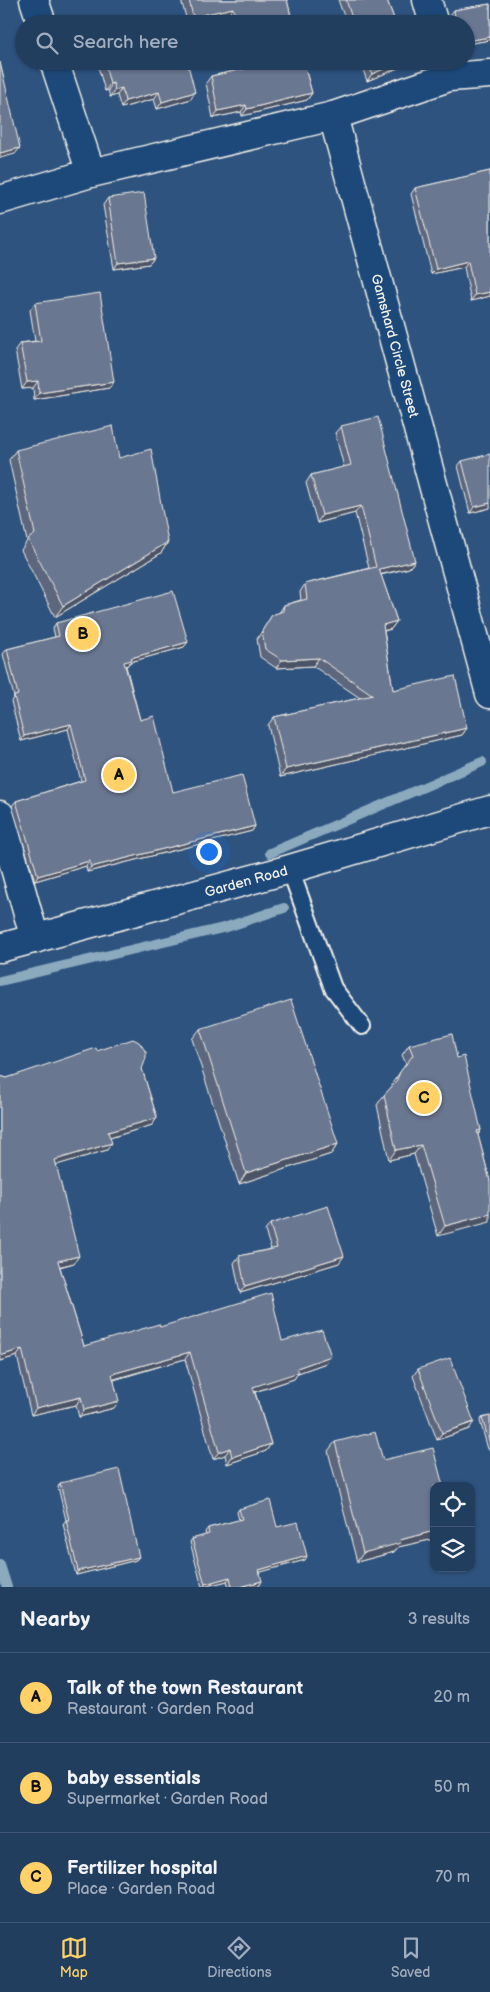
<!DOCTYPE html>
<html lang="en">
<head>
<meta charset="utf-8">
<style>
  body { margin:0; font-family:"Balsamiq Sans",sans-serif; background:#2a4565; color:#f1f3f6 }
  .controls { position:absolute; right:15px; bottom:15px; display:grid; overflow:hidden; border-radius:10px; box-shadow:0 1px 4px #0004 }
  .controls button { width:45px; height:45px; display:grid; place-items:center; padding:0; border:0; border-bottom:1px solid #3f5774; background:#223e5f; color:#f1f3f6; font:25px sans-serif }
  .you { position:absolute; left:208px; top:851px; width:18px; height:18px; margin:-12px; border:4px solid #fff; border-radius:50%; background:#1a73e8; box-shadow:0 0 0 8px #1a73e833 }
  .badge { display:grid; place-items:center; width:32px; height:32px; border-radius:50%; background:#ffd166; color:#111; font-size:16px; font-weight:700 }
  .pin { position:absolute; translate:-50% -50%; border:2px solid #fff; box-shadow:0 1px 5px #0006 }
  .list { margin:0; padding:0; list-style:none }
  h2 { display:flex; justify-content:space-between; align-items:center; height:65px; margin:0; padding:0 20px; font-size:21px }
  h2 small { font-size:16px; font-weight:400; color:#a2aebd }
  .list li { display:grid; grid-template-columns:32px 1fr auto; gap:15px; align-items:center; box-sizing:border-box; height:90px; padding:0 20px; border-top:1px solid #3f5774 }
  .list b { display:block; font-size:19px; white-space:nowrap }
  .list p { margin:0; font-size:16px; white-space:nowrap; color:#a2aebd }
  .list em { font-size:16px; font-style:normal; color:#a2aebd }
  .icon { flex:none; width:28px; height:28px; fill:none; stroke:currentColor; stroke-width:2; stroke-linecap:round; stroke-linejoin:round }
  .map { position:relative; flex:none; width:490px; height:1587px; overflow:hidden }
  .search { position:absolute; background:#223e5f; box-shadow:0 1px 4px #0004; left:15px; right:15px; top:15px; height:55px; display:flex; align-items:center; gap:12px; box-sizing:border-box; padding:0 18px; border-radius:28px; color:#a2aebd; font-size:19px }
  .sheet { height:335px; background:#223e5f }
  nav { display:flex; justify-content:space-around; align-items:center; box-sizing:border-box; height:70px; border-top:1px solid #3f5774; background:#223e5f; font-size:14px; color:#a2aebd }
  nav a { display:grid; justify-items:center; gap:2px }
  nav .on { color:#ffd166 }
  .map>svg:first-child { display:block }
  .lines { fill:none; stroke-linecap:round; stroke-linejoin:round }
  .stream { stroke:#8baabe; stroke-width:10 }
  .lane-casing { stroke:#f4f1e8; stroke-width:20 }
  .street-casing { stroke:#f4f1e8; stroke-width:31 }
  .secondary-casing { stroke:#f4f1e8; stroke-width:31 }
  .lane { stroke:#1f4a7a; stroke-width:16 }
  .street { stroke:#1f4a7a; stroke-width:28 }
  .secondary { stroke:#1f4a7a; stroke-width:28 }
  .wall { fill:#5c667d; stroke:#f4f1e8 }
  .shaded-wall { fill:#4b5366; stroke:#f4f1e8 }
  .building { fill:#6b7791; stroke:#f4f1e8 }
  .labels { text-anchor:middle; stroke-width:4; stroke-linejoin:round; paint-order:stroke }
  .street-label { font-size:14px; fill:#f4f1e8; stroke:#1f4a7a }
</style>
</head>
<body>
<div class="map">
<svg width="490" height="1587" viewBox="0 0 490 1587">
  <rect width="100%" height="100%" fill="#2e537f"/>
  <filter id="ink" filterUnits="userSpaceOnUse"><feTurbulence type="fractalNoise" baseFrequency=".02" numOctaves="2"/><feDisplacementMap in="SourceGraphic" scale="10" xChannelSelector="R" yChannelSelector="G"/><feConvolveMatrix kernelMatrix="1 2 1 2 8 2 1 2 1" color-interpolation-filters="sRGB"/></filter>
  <g filter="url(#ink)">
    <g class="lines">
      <path class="stream" d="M270 853 482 762
        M0 981 227 927 284 908
        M0 1565 7 1587"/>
      <g class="lane-casing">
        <path id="lane" d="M290 869 333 988 362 1026"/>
      </g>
      <g class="street-casing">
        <g id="street">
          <path d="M34 0 42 24"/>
          <path d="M427 0 434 24"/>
          <path d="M54 61 91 173"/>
          <path id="s1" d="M333 116 490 694"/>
          <path d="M0 200 91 173 333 116 449 77 490 74"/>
          <path d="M0 815 35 939"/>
        </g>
      </g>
      <g class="secondary-casing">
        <g id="secondary">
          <path id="s2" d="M0 948 290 869 490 810"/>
        </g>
      </g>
      <use href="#lane" class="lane"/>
      <use href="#street" class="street"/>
      <use href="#secondary" class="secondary"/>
    </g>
    <path class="wall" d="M181 0H287L293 24H230L228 15 191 24H188Z
      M338 0H387L396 24H347Z
      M490 4V40L466 44V24H453L451 14 454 10Z
      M98 61H187L191 99 157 109 154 99 121 108 117 95 110 97 108 90 105 91 97 63Z
      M240 61H303L312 93 307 100 242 116 241 112 213 118 206 83 211 76 242 69Z
      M360 61H403L398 68 367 81Z
      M490 171V296L471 301 464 267 431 274 411 194 415 188Z
      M108 198 154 258 149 264 114 269 103 205Z
      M35 303 109 388 34 400 33 388 22 389 15 350 20 343 35 341 30 310Z
      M341 426 415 561 409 568 381 575 397 621 391 629 384 631 393 690 467 728 462 735 280 777 268 725 274 717 360 698 313 666 276 668 260 657 257 639 272 615 279 613 284 605 301 600 300 592 305 584 369 568 355 513 317 523 306 483 311 475 344 467 335 433Z
      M16 450 168 542 161 553 55 617 21 550 27 541 9 460Z
      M462 461 490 508 470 513 458 466Z
      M56 623 184 647 130 662 128 665 126 666 140 720 173 792 255 826 252 831 87 872 86 866 35 881 12 806 16 801 81 781 68 729 21 741 11 701 14 697 3 654 7 649 55 637 53 628Z
      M200 1029 338 1144 331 1154 239 1184 192 1039Z
      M409 1045 457 1058 481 1130 478 1135 490 1181 438 1236 414 1154 389 1160 377 1105 384 1095 391 1088 393 1082 406 1064 402 1055Z
      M97 1051 142 1069 157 1118 152 1125 110 1138 107 1150 56 1165 74 1263 60 1267 84 1346 160 1327 282 1341 326 1363 298 1373 294 1379 255 1392 271 1444 266 1451 227 1464 225 1455 213 1459 185 1359 114 1380V1408L79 1417 76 1405 31 1415 17 1356 0 1361V1076L7 1078Z
      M270 1224 339 1263 240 1293 234 1263 239 1256 271 1249 265 1231Z
      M418 1369 469 1429 437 1440 413 1376Z
      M490 1416V1449H488L480 1421 482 1418Z
      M335 1442 383 1460 434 1486V1539L398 1547 394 1552 357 1562 328 1451Z
      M60 1483 136 1560 76 1575 63 1524 66 1520 58 1487Z
      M239 1509 277 1527 305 1560 260 1572V1585L251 1587H229L227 1581 202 1587 190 1542 192 1539 206 1535 205 1532 208 1528 239 1520 237 1512Z"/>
    <path class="shaded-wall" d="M233 8 228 15 188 24 193 17Z
      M490 37V40L466 44V41Z
      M403 61 398 68 367 81 372 74Z
      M113 83 108 90 105 91 110 84Z
      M122 88 117 95 110 97 115 90Z
      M159 92 154 99 121 108 125 101Z
      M195 92 191 99 157 109 162 102Z
      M312 93 307 100 242 116 247 109Z
      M246 105 241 112 213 118 218 111Z
      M20 148 15 154 0 158V153Z
      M154 258 149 264 114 269 118 263Z
      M468 261 464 267 431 274 436 269Z
      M490 292V296L471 301 475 295Z
      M38 381 33 388 22 389 27 382Z
      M114 382 109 388 34 400 39 393Z
      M490 503V508L470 513 474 507Z
      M361 506 355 513 317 523 322 515Z
      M168 542 161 553 55 617 63 606Z
      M415 561 409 568 374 576 379 569Z
      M397 621 391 629 377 632 383 625Z
      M188 642 184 647 130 662 128 665 121 667 124 662 131 658Z
      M319 658 313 666 276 668 282 660Z
      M71 724 68 729 21 741 24 736Z
      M467 728 462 735 280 777 286 769Z
      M255 826 252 831 87 872 91 867Z
      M89 861 86 866 35 881 38 876Z
      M157 1118 152 1125 103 1140 108 1132Z
      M112 1143 107 1150 50 1167 55 1160Z
      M338 1144 331 1154 239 1184 246 1173Z
      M421 1145 414 1154 389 1160 396 1150Z
      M490 1214V1222L438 1236 445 1226Z
      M79 1256 74 1263 53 1268 58 1261Z
      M344 1256 339 1263 240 1293 245 1286Z
      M22 1349 17 1356 0 1361V1356Z
      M190 1352 185 1359 107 1381 112 1374Z
      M331 1356 326 1363 298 1373 294 1379 248 1394 253 1387 297 1368Z
      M81 1397 76 1405 31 1415 36 1408Z
      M119 1401 114 1408 79 1417 84 1410Z
      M474 1422 469 1429 437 1440 442 1433Z
      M271 1444 266 1451 227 1464 232 1457Z
      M230 1448 225 1455 213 1459 219 1452Z
      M434 1531V1539L398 1547 394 1552 357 1562 363 1553 400 1540Z
      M307 1556 305 1560 257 1573 259 1570Z
      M139 1557 136 1560 76 1575 78 1571Z
      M230 1577 227 1581 203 1587 205 1584Z
      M262 1581 260 1585 251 1587H240Z"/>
    <path class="building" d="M189 0H287L293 24H237L233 8 193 17Z
      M346 0H387L396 24H354Z
      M490 4V37L466 41V24H456L454 10Z
      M104 61H187L195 92 162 102 159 92 125 101 122 88 115 90 113 83 110 84Z
      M247 61H303L312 93 247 109 246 105 218 111 211 76 249 68Z
      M368 61H403L372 74Z
      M0 62 20 148 0 153Z
      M490 171V292L475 295 468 261 436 269 415 188Z
      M144 193 154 258 118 263 108 198Z
      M100 293 114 382 39 393 38 381 27 382 20 343 41 341 35 303Z
      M378 417 415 561 379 569 397 621 383 625 393 690 455 676 467 728 286 769 274 717 373 695 319 658 282 660 265 649 262 631 272 615 283 611 284 605 307 599 305 584 376 567 361 506 322 515 311 475 351 465 341 426Z
      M113 426 119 458 151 449 168 542 63 606 28 539 35 534 16 450Z
      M490 454V503L474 507 462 461Z
      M173 591 188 642 131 658 132 660 124 662 140 720 154 716 173 792 242 775 255 826 91 867 89 861 38 876 16 801 85 780 71 724 24 736 14 696 18 695 7 649 59 636 56 623Z
      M291 1000 338 1144 246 1173 200 1029Z
      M452 1034 457 1058 464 1056 481 1130 477 1131 490 1181V1214L445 1226 421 1145 396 1150 384 1095 396 1082 400 1072 413 1055 409 1045Z
      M133 1039 139 1042 146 1052V1058L142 1069 157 1118 108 1132 112 1143 55 1160 79 1256 58 1261 84 1346 159 1324 160 1327 271 1293 282 1341 322 1330 331 1356 297 1368 299 1372 253 1387 271 1444 232 1457 230 1448 219 1452 190 1352 112 1374 119 1401 84 1410 81 1397 36 1408 22 1349 0 1356V1076L7 1078 96 1048 97 1051Z
      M328 1206 344 1256 245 1286 239 1256 277 1248 270 1224Z
      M450 1358 474 1422 442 1433 418 1369Z
      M490 1416V1444L482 1418Z
      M375 1432 383 1460 433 1448 443 1486H434V1531L400 1540 401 1543 363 1553 335 1442Z
      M119 1469 139 1557 78 1571 66 1520H69L60 1483Z
      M270 1500 277 1527 298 1522 307 1556 259 1570 262 1581 240 1587H232L230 1577 205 1584 192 1539 209 1534 208 1528 242 1519 239 1509Z"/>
  </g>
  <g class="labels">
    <g class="street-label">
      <text dy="5" stroke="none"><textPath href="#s1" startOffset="238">Gamshard Circle Street</textPath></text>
      <text dy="5" stroke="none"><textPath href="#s2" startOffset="255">Garden Road</textPath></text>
    </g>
  </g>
</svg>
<div class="controls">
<button><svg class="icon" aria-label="locate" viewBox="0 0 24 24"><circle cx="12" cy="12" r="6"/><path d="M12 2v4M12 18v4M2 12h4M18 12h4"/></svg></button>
<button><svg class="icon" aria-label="layers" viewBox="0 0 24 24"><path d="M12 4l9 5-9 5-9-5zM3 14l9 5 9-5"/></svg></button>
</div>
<div class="you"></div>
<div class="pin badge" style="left:119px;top:775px">A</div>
<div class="pin badge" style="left:83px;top:634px">B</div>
<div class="pin badge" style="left:424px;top:1098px">C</div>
<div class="search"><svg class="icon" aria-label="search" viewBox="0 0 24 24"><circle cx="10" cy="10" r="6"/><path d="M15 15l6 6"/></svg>Search here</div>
</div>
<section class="sheet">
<h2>Nearby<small>3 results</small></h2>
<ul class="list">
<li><span class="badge">A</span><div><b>Talk of the town Restaurant</b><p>Restaurant · Garden Road</p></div><em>20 m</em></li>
<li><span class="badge">B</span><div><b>baby essentials</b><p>Supermarket · Garden Road</p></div><em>50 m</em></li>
<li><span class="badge">C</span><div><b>Fertilizer hospital</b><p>Place · Garden Road</p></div><em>70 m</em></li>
</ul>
</section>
<nav>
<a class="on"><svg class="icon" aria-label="map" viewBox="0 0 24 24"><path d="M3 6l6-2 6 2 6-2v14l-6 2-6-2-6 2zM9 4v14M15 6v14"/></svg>Map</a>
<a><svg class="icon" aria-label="directions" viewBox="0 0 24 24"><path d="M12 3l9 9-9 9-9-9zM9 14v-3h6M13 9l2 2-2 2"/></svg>Directions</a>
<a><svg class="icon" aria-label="saved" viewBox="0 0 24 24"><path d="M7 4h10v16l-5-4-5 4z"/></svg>Saved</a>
</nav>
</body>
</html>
